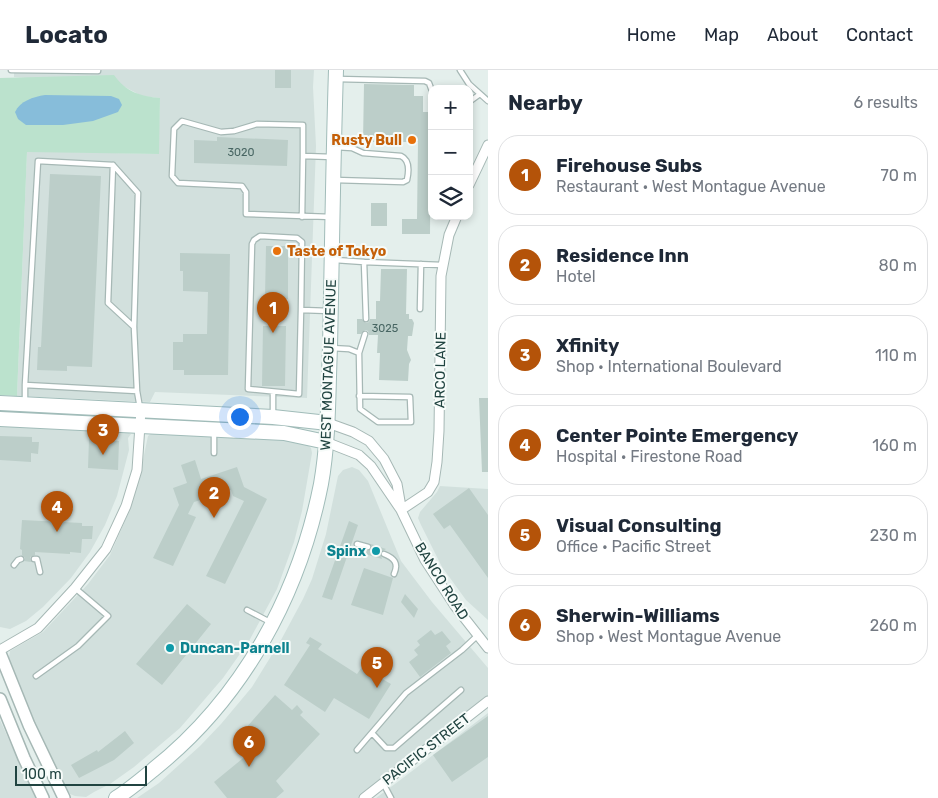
<!DOCTYPE html>
<html lang="en">
<head>
<meta charset="utf-8">
<style>
  body { margin:0; font-family:Rubik,sans-serif; background:#f6f6f7; color:#1f2937 }
  .controls { position:absolute; right:15px; top:15px; display:grid; overflow:hidden; border-radius:10px; box-shadow:0 2px 8px #0003 }
  .controls button { width:45px; height:45px; display:grid; place-items:center; padding:0; border:0; border-bottom:1px solid #e0e1e3; background:#fff; color:#1f2937; font:25px sans-serif }
  .scale { position:absolute; left:15px; bottom:12px; width:132px; box-sizing:border-box; padding-left:5px; border:2px solid #214441; border-top:0; font-size:14px; line-height:18px; white-space:nowrap; color:#214441; -webkit-text-stroke:4px #f6fbf9; paint-order:stroke }
  .you { position:absolute; left:239px; top:346px; width:18px; height:18px; margin:-12px; border:4px solid #fff; border-radius:50%; background:#1a73e8; box-shadow:0 0 0 8px #1a73e833 }
  .badge { display:grid; place-items:center; width:32px; height:32px; border-radius:50%; background:#b45309; color:#fff; font-size:16px; font-weight:700 }
  .pin { position:absolute; translate:-50% -41px; filter:drop-shadow(0 1px 2px #0008) }
  .pin::after { content:''; position:absolute; top:26px; width:18px; height:15px; background:inherit; clip-path:polygon(0 0,100% 0,50% 100%) }
  .list { margin:0; padding:0; list-style:none }
  h2 { display:flex; justify-content:space-between; align-items:center; height:65px; margin:0; padding:0 20px; font-size:21px }
  h2 small { font-size:16px; font-weight:400; color:#747a83 }
  .list li { display:grid; grid-template-columns:32px 1fr auto; gap:15px; align-items:center; box-sizing:border-box; height:80px; margin:0 10px 10px; padding:0 10px; border:1px solid #e0e1e3; border-radius:20px }
  .list b { display:block; font-size:19px; white-space:nowrap }
  .list p { margin:0; font-size:16px; white-space:nowrap; color:#747a83 }
  .list em { font-size:16px; font-style:normal; color:#747a83 }
  .icon { flex:none; width:28px; height:28px; fill:none; stroke:currentColor; stroke-width:2; stroke-linecap:round; stroke-linejoin:round }
  .map { position:relative; flex:none; width:488px; height:728px; overflow:hidden }
  header { display:flex; align-items:center; gap:30px; box-sizing:border-box; height:70px; padding:0 25px; background:#fff; border-bottom:1px solid #e0e1e3 }
  header strong { font-size:24px }
  nav { display:flex; gap:28px; margin-inline-start:auto; font-size:18px }
  main { display:flex }
  aside { flex:1; background:#fff }
  .map>svg:first-child { display:block }
  .built { fill:#d2e0dd }
  .green { fill:#bbe2cd }
  .water { fill:#87bdda }
  .building { fill:#bccec9 }
  .lines { fill:none; stroke-linecap:round; stroke-linejoin:round }
  .service-casing { stroke:#a6b8b5; stroke-width:7 }
  .minor-casing { stroke:#a6b8b5; stroke-width:11 }
  .tertiary-casing { stroke:#a6b8b5; stroke-width:14 }
  .secondary-casing { stroke:#a1bcb9; stroke-width:16 }
  .service { stroke:#fff; stroke-width:4.5 }
  .minor { stroke:#fff; stroke-width:9 }
  .tertiary { stroke:#fff; stroke-width:11 }
  .secondary { stroke:#fff; stroke-width:14 }
  .food-dot { fill:#e8710a; stroke:#f6fbf9; stroke-width:2 }
  .culture-dot { fill:#0f9aa8; stroke:#f6fbf9; stroke-width:2 }
  .labels { text-anchor:middle; stroke-width:4; stroke-linejoin:round; paint-order:stroke }
  .number-label { font-size:11px; fill:#486663 }
  .food-label { font-size:14px; font-weight:bold; fill:#c56008; stroke:#f6fbf9; text-anchor:end }
  .street-label { font-size:14px; fill:#214441; stroke:#f6fbf9 }
  .culture-label { font-size:14px; font-weight:bold; fill:#0d838f; stroke:#f6fbf9; text-anchor:end }
</style>
</head>
<body>
<header>
<strong>Locato</strong>
<nav><a>Home</a><a>Map</a><a>About</a><a>Contact</a></nav>
</header>
<main>
<div class="map">
<svg width="488" height="728" viewBox="0 0 488 728">
  <rect width="100%" height="100%" fill="#e4efec"/>
  <path class="built" d="M14 0H314L313 17 316 76 307 328 155 322 150 332 17 326 27 81 158 84 160 28 142 26 121 15 14 7Z
    M0 356 105 362 124 361 131 364 128 368 129 380 117 426 105 455 90 482 71 508 43 537 26 551 10 559 0 557Z
    M152 363 287 369 306 373 311 378 312 383 302 441 294 472 277 519 249 571 223 608 180 658 134 697 110 714 94 722 86 727 75 726 70 724 65 717 34 652 9 588 10 581 43 562 88 514 110 485 128 444 140 404 148 366Z
    M352 397 359 400 368 411 401 491 432 532 488 598V631L364 728H137L159 713 200 676 221 654 252 617 281 570 303 529 312 509 326 464 338 406 343 400Z
    M440 416 488 419V550L466 530 442 497 421 455 418 448 420 442 437 422Z
    M488 643V728H376L399 711Z
    M0 650 14 681 36 728H0Z"/>
  <path class="green" d="M114 5C126 22 140 26 160 28L159 84 27 82 17 326 0 325V8Z"/>
  <path class="water" d="M45 25 111 26 119 29 122 35 118 42 93 51 63 55H26L18 49 15 42C20 31 33 27 45 25Z"/>
  <path class="building" d="M275 0H291V18H275Z
    M364 14 414 15V26H423V42H431L430 164H402V149H417L418 72H363Z
    M217 67 288 70 287 96 194 93V70L217 71Z
    M50 104 101 106 92 297 67 296V301L37 300 38 277H41Z
    M371 133H387V156H371Z
    M266 176H288V229L265 228Z
    M180 183 230 184 228 305H184V300H173V272H183V264H207L208 222 183 221V201H180Z
    M381 199H407L406 244H409V249H412L414 253 412 266H408L407 280 411 290 409 294 408 311 379 310 380 283H377L378 265H369L368 261 365 260 361 264H357V249H362L366 253 369 252 370 249H376V231H380Z
    M263 256H286L285 316H262Z
    M479 328H488V402H482Z
    M0 366 32 367V372H39L38 384 31 383V392L0 390Z
    M89 369 119 371 118 400 88 398Z
    M195 390 201 409 237 397 244 417 267 429 225 514 206 506 244 431 233 426 231 420 194 432 188 444 196 447 173 496 153 488 179 435 173 418 187 413 181 395Z
    M469 418 488 445V508L450 455 444 459 433 444Z
    M22 450 82 453V456H93L92 469H82L81 483 70 482V484L35 482V485L30 487 31 492 24 491 25 488 22 485V480L20 479Z
    M349 451 358 455 332 530 322 527Z
    M371 474 386 479 380 483 382 489 365 484 367 481 372 479Z
    M364 498 393 508 383 545 351 535Z
    M405 524 418 539 414 548 401 532Z
    M187 534 211 554 162 615 136 594Z
    M431 560 435 565 442 561 451 572 446 576 451 583 420 607 409 592 418 585 414 580 420 575 417 571Z
    M310 567 322 574 318 579 357 604 362 597 391 614 369 649 334 628 325 642 284 615 310 575 306 573Z
    M275 625 292 640 297 635 303 642 300 645 320 664 276 711 284 721 276 728H227L214 712 253 680 238 667Z
    M488 646V687L452 712 433 685Z
    M125 661 134 673 114 690 79 708 71 695 97 680 98 682Z"/>
  <g class="lines">
    <g class="service-casing">
      <path id="service" d="M11 0 98 1V0
        M460 0 469 14 488 31
        M337 9 425 11 429 13 432 21
        M432 24V31
        M469 32 480 24
        M113 95 138 123 134 257 137 321
        M335 110 403 112 407 110C409 101 410 90 401 86L363 83 352 78 335 77
        M302 147 303 86
        M332 147 246 144V122L242 116 178 113 172 106 174 59 182 51 221 62 234 61 257 54 303 55V86L333 87
        M335 190 364 192 366 249
        M364 192 442 195
        M420 239 421 194
        M301 240 302 172 297 168 260 166 254 170 252 174 248 319 299 324 301 240 330 241
        M331 278 349 279 359 283 360 339 378 352H411L410 327 359 326
        M359 283 365 264
        M25 315 38 91 113 95 108 233 134 257
        M25 333V315L137 321 140 338
        M273 346V322
        M214 383V360
        M357 474 368 477
        M384 484C394 488 399 493 394 504
        M34 489H37L40 502
        M14 495 18 490 21 489
        M247 540 270 552
        M36 606 78 576 108 546 75 518
        M372 663 386 678H394L461 620
        M357 680 406 623 462 580 478 565
        M383 713 391 728"/>
    </g>
    <g class="minor-casing">
      <path id="minor" d="M469 115 488 75
        M328 353 353 362 369 371 384 389 397 414 401 437
        M326 372 359 385 371 396 401 440 425 490 455 536 488 578
        M401 440 428 422 434 412 437 392 439 361 441 206 449 165 457 146
        M0 580 38 558 75 518 106 479 126 436 137 400 141 340
        M364 728 488 631"/>
    </g>
    <g class="tertiary-casing">
      <path id="tertiary" d="M0 583 29 655 64 728
        M0 629 24 688 43 728"/>
    </g>
    <g class="secondary-casing">
      <path id="secondary" d="M0 333 273 347 328 353
        M0 349 284 363 326 372
        M116 728C129 720 142 709 154 699 243 628 299 525 321 414 329 369 328 323 330 277 332 185 333 92 336 0"/>
    </g>
    <use href="#service" class="service"/>
    <use href="#minor" class="minor"/>
    <use href="#tertiary" class="tertiary"/>
    <use href="#secondary" class="secondary"/>
  </g>
  <g class="food-dot">
    <circle cx="412" cy="70" r="5"/>
    <circle cx="277" cy="181" r="5"/>
  </g>
  <g class="culture-dot">
    <circle cx="376" cy="481" r="5"/>
    <circle cx="170" cy="578" r="5"/>
  </g>
  <g class="labels">
    <g class="number-label">
      <text x="241" y="86">3020</text>
      <text x="385" y="262">3025</text>
    </g>
    <g class="food-label">
      <text x="402" y="75">Rusty Bull</text>
      <text x="287" y="186" text-anchor="start">Taste of Tokyo</text>
    </g>
    <g class="street-label">
      <text transform="translate(328 295) rotate(-88)" y="5">WEST MONTAGUE AVENUE</text>
      <text transform="translate(440 300) rotate(-89)" y="5">ARCO LANE</text>
      <text transform="translate(442 511) rotate(58)" y="5">BANCO ROAD</text>
      <text transform="translate(426 679) rotate(-38)" y="5">PACIFIC STREET</text>
    </g>
    <g class="culture-label">
      <text x="366" y="486">Spinx</text>
      <text x="180" y="583" text-anchor="start">Duncan-Parnell</text>
    </g>
  </g>
</svg>
<div class="controls">
<button>+</button>
<button>−</button>
<button><svg class="icon" aria-label="layers" viewBox="0 0 24 24"><path d="M12 4l9 5-9 5-9-5zM3 14l9 5 9-5"/></svg></button>
</div>
<div class="scale">100 m</div>
<div class="you"></div>
<div class="pin badge" style="left:273px;top:263px">1</div>
<div class="pin badge" style="left:214px;top:448px">2</div>
<div class="pin badge" style="left:103px;top:385px">3</div>
<div class="pin badge" style="left:57px;top:462px">4</div>
<div class="pin badge" style="left:377px;top:618px">5</div>
<div class="pin badge" style="left:249px;top:697px">6</div>
</div>
<aside>
<h2>Nearby<small>6 results</small></h2>
<ul class="list">
<li><span class="badge">1</span><div><b>Firehouse Subs</b><p>Restaurant · West Montague Avenue</p></div><em>70 m</em></li>
<li><span class="badge">2</span><div><b>Residence Inn</b><p>Hotel</p></div><em>80 m</em></li>
<li><span class="badge">3</span><div><b>Xfinity</b><p>Shop · International Boulevard</p></div><em>110 m</em></li>
<li><span class="badge">4</span><div><b>Center Pointe Emergency</b><p>Hospital · Firestone Road</p></div><em>160 m</em></li>
<li><span class="badge">5</span><div><b>Visual Consulting</b><p>Office · Pacific Street</p></div><em>230 m</em></li>
<li><span class="badge">6</span><div><b>Sherwin-Williams</b><p>Shop · West Montague Avenue</p></div><em>260 m</em></li>
</ul>
</aside>
</main>
</body>
</html>
